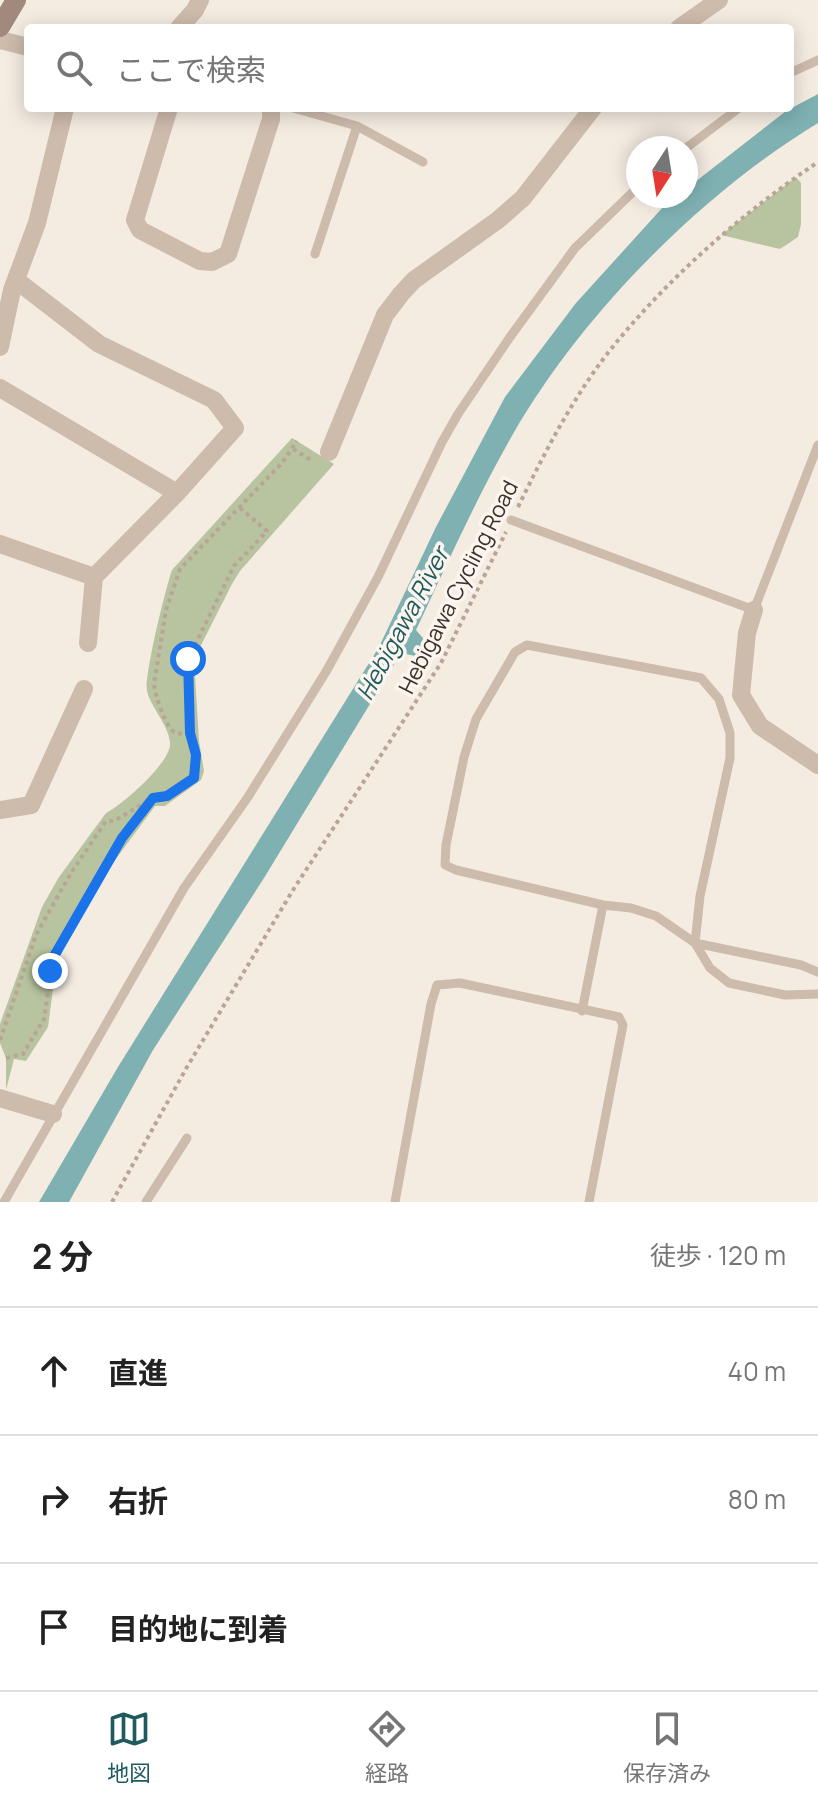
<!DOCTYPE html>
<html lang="ja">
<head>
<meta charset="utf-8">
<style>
  body { margin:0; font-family:Manrope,"Noto Sans JP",sans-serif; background:#f6f6f6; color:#222 }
  .compass { position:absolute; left:626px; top:136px; width:72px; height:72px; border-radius:50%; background:#fff; box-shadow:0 4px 20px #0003; rotate:192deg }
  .stop { position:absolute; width:24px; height:24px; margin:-18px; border:6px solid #1a73e8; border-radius:50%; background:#fff }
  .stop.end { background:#1a73e8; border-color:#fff; box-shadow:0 2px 8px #0008 }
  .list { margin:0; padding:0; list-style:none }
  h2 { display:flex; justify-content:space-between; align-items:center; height:104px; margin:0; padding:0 32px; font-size:34px }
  h2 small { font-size:26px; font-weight:400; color:#767676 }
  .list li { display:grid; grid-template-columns:52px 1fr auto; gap:24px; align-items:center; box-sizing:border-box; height:128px; padding:0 32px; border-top:2px solid #e0e0e0 }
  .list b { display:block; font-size:30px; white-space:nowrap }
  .list em { font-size:26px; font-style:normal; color:#767676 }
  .icon { flex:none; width:44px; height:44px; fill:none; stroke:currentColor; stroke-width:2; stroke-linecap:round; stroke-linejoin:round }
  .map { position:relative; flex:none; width:818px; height:1202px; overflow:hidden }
  .search { position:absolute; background:#fff; box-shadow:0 4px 20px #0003; left:24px; right:24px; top:24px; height:88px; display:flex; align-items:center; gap:20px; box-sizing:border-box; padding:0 28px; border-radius:8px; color:#767676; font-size:30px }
  .sheet { height:488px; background:#fff }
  nav { display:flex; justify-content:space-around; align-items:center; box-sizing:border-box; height:112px; border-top:2px solid #e0e0e0; background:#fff; font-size:22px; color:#767676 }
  nav a { display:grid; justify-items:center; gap:4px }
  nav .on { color:#1f5a5e }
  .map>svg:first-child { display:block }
  .green { fill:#b8c4a0 }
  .water { fill:#7fb0b2 }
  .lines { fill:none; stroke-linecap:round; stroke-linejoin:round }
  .path { stroke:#b9a596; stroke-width:4; stroke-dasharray:4 4; stroke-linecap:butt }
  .lane { stroke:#cdbbac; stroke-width:9 }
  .street { stroke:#cdbbac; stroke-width:18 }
  .secondary { stroke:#a18a7d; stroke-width:20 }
  .route { stroke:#1a73e8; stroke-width:10 }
  .labels { text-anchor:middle; stroke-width:7; stroke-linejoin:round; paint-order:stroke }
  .street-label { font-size:22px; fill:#3b302b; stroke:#fbf5ee }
  .water-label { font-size:24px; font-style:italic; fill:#1f5a5e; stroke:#fbf5ee }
</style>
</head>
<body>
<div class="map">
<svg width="818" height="1202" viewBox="0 0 818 1202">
  <rect width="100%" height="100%" fill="#f4ebe1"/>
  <path class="green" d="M796 177 801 183V224L798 237 780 249 721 235Z
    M292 438 334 464 240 571 232 584 194 659 199 741 204 771 201 780 165 806H155L110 867 57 959 48 1027 26 1061 14 1059 6 1090V1058L0 1043V1024L42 907 59 877 106 813C122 805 173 761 170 742 168 724 151 708 147 691 144 676 166 587 172 570Z"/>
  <path class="water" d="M818 94V123C701 194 582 314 513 434 477 497 447 564 416 630L434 651 430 659 401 653 264 878 153 1050 69 1202H39L118 1067 379 647 436 527 505 397 576 303 664 206 677 196H686V189L786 111Z"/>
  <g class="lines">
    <path class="path" d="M293 449 311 460
      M518 507C545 452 573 397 611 349 669 277 741 214 818 162
      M190 733C189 733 177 734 176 733 166 730 155 694 154 684L166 610 180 569 282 463 297 441
      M0 1040 36 935 71 873 106 821H114L153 798 167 796 194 778 196 755 190 733 188 659 234 566 267 531 239 507
      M6 1058 23 1054 44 1019 53 958 122 838 151 800
      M112 1202 187 1067 293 890 441 663 506 532"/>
    <path class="lane" d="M790 73 818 60
      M293 108 357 126 423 162
      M686 148 739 108
      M315 254 357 126
      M511 520 754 610 818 445
      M818 972 801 965 695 943 700 896 730 758V733L719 699 701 678 527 645 515 652 476 719 464 757 446 845 445 865 456 870 603 905 631 908 656 916 695 943 710 968 729 983 785 995 818 994
      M582 1011 603 905
      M4 1202 184 888 248 797 327 670 378 577 442 442 458 414 510 337 575 248 638 187
      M146 1202 187 1138
      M395 1202 431 1004 437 985 460 983 619 1017 623 1025 589 1202"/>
    <path class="street" d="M179 28 195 10 200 0
      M679 28 719 0
      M0 40 28 47
      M169 108 135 220 140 230 200 261 212 262 228 254 271 119V108
      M0 347 12 290 37 223 65 108
      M0 388 177 493 235 428 214 400 99 344 16 280
      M329 452 385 315 401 294 414 280 498 220 523 198 593 108
      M0 544 94 577 177 493
      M754 610 747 633 741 695 760 726 818 765
      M88 643 94 577
      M0 810 31 805 84 689
      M0 1098 53 1114"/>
    <path class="secondary" d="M0 27 16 0"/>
  </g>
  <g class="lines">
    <path class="route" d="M50 971 53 958 122 838 153 798 167 796 194 778 196 755 190 733 188 659"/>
  </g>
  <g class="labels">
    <g class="street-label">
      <text transform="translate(458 587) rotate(-63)" y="8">Hebigawa Cycling Road</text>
    </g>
    <g class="water-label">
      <text transform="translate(403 624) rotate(-62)" y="8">Hebigawa River</text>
    </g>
  </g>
</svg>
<svg class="compass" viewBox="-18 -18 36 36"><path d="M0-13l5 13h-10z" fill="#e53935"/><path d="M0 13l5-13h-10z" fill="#767676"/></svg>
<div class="stop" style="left:188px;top:659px"></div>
<div class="stop end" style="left:50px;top:971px"></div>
<div class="search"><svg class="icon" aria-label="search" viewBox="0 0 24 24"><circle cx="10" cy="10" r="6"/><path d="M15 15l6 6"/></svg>ここで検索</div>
</div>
<section class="sheet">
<h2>2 分<small>徒歩 · 120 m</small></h2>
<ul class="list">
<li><svg class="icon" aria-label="ahead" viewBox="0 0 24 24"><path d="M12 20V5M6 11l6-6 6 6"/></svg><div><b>直進</b></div><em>40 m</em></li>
<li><svg class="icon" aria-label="right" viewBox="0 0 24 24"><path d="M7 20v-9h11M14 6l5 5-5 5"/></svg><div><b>右折</b></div><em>80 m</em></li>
<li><svg class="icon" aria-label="arrive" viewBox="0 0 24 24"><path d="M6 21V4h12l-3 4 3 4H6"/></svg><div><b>目的地に到着</b></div></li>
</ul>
</section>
<nav>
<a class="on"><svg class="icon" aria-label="map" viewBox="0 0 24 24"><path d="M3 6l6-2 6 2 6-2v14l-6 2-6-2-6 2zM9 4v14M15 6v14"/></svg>地図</a>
<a><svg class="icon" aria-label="directions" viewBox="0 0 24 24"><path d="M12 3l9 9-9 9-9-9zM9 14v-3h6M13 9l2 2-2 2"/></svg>経路</a>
<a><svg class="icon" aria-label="saved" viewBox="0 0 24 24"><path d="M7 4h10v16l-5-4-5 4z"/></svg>保存済み</a>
</nav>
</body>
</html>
